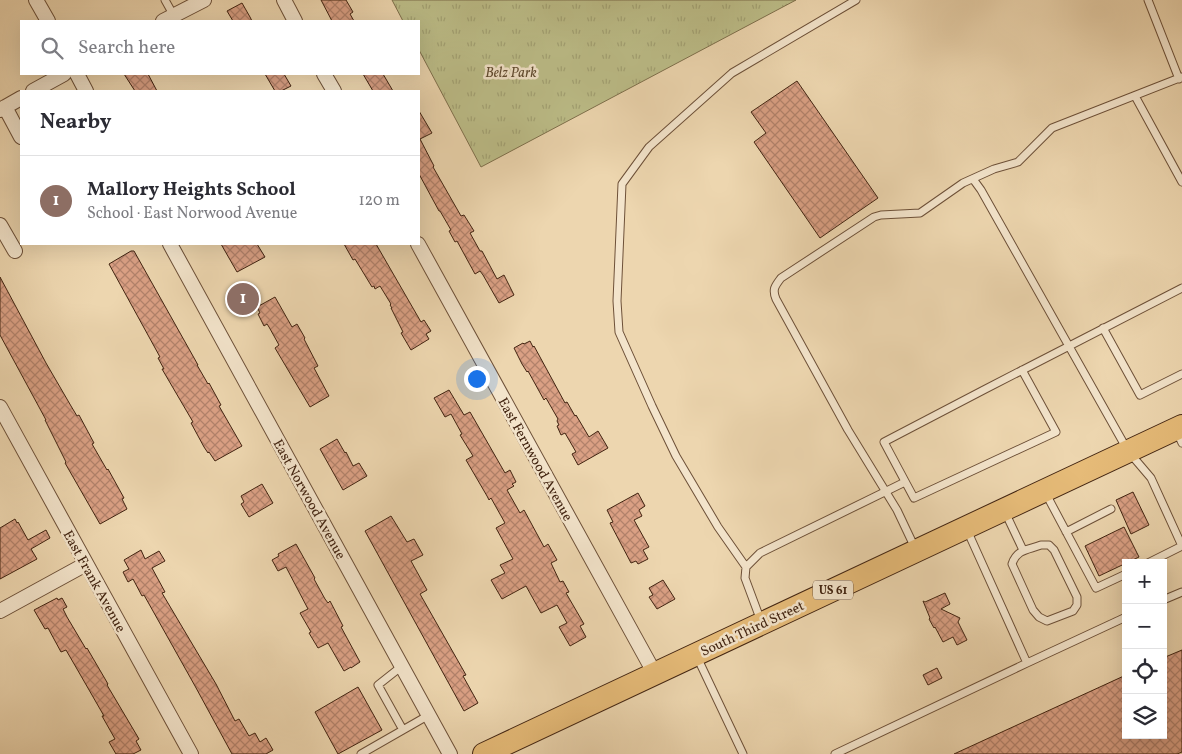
<!DOCTYPE html>
<html lang="en">
<head>
<meta charset="utf-8">
<style>
  body { margin:0; font-family:Vollkorn,serif; background:#f7f7f7; color:#2b2b33 }
  .controls { position:absolute; right:15px; bottom:15px; display:grid; overflow:hidden; border-radius:0px; box-shadow:0 5px 20px #0002 }
  .controls button { width:45px; height:45px; display:grid; place-items:center; padding:0; border:0; border-bottom:1px solid #e1e1e2; background:#fff; color:#2b2b33; font:25px sans-serif }
  .you { position:absolute; left:476px; top:378px; width:18px; height:18px; margin:-12px; border:4px solid #fff; border-radius:50%; background:#1a73e8; box-shadow:0 0 0 8px #1a73e833 }
  .badge { display:grid; place-items:center; width:32px; height:32px; border-radius:50%; background:#8f2418; color:#fff; font-size:16px; font-weight:700 }
  .pin { position:absolute; translate:-50% -50%; border:2px solid #fff; box-shadow:0 1px 5px #0006 }
  .list { margin:0; padding:0; list-style:none }
  h2 { display:flex; justify-content:space-between; align-items:center; height:65px; margin:0; padding:0 20px; font-size:21px }
  h2 small { font-size:16px; font-weight:400; color:#7c7c81 }
  .list li { display:grid; grid-template-columns:32px 1fr auto; gap:15px; align-items:center; box-sizing:border-box; height:90px; padding:0 20px; border-top:1px solid #e1e1e2 }
  .list b { display:block; font-size:19px; white-space:nowrap }
  .list p { margin:0; font-size:16px; white-space:nowrap; color:#7c7c81 }
  .list em { font-size:16px; font-style:normal; color:#7c7c81 }
  .icon { flex:none; width:28px; height:28px; fill:none; stroke:currentColor; stroke-width:2; stroke-linecap:round; stroke-linejoin:round }
  .map { position:relative; flex:none; width:1182px; height:754px; overflow:hidden }
  .search { position:absolute; background:#fff; box-shadow:0 5px 20px #0002; left:20px; top:20px; width:400px; height:55px; display:flex; align-items:center; gap:12px; box-sizing:border-box; padding:0 18px; border-radius:0px; color:#7c7c81; font-size:19px }
  .panel { position:absolute; background:#fff; box-shadow:0 5px 20px #0002; left:20px; top:90px; width:400px; height:155px; border-radius:0px }
  .map>svg:first-child { display:block }
  .park { fill:url(#park-tufts); stroke:#7f704c }
  .building { fill:url(#building-cross-hatch); stroke:#422411 }
  .lines { fill:none; stroke-linecap:round; stroke-linejoin:round }
  .service-casing { stroke:#6d5038; stroke-width:9 }
  .minor-casing { stroke:#6d5038; stroke-width:16 }
  .primary-casing { stroke:#422411; stroke-width:24 }
  .service { stroke:#f3e4cb; stroke-width:7 }
  .minor { stroke:#f3e4cb; stroke-width:14 }
  .primary { stroke:#e6bb78; stroke-width:22 }
  .labels { text-anchor:middle; stroke-width:5; stroke-linejoin:round; paint-order:stroke }
  .shield { fill:#f3e4cb; stroke:#775e49; stroke-width:1 }
  .shield-label { font-size:12px; font-weight:bold; fill:#422411 }
  .park-label { font-size:14px; font-style:italic; fill:#604a2f; stroke:#f3e4cb }
  .street-label { font-size:14px; fill:#422411; stroke:#f3e4cb }
</style>
</head>
<body>
<div class="map">
<svg width="1182" height="754" viewBox="0 0 1182 754">
  <defs>
    <pattern id="park-tufts" width="24" height="20" patternUnits="userSpaceOnUse" patternTransform="scale(1.25)"><rect width="24" height="20" fill="#bcbd88"/><path d="M3 7l-1-3M5 7V3M7 7l1-3M15 17l-1-3M17 17v-4M19 17l1-3" fill="none" stroke="#a3a274"/></pattern>
    <pattern id="building-cross-hatch" width="8" height="8" patternUnits="userSpaceOnUse" patternTransform="scale(1.25)"><rect width="8" height="8" fill="#daa084"/><path d="M0 0l8 8M0 8l8-8" fill="none" stroke="#b2826b"/></pattern>
  </defs>
  <rect width="100%" height="100%" fill="#edd6af"/>
  <filter id="stains"><feTurbulence type="fractalNoise" baseFrequency=".004" numOctaves="4"/><feColorMatrix values="0 0 0 0 .2 0 0 0 0 .09 0 0 0 0 .02 0 0 0 .5 -.17"/></filter>
  <radialGradient id="worn" r=".72"><stop offset=".6" stop-color="#630" stop-opacity="0"/><stop offset="1" stop-color="#630" stop-opacity=".3"/></radialGradient>
  <path class="park" d="M392 0H796L481 167 419 50V21H403Z"/>
  <path class="building" d="M321 0H346L353 12 350 14 354 21H332Z
    M242 3 250 17 252 21H233L227 11Z
    M124 74H148L157 91H135Z
    M265 74H284L291 86 281 91H275Z
    M363 74H383L393 91H373Z
    M797 81 878 198 820 238 754 142 766 133 751 112Z
    M419 111 432 133 420 139 434 166 433 167 461 216 464 215 474 231 470 233 480 251H482L497 279 504 275 514 295 499 303 483 275 480 271 475 274 457 241 455 242 449 231 451 230 440 211H439L419 174Z
    M221 244H257L265 257 237 272Z
    M344 244H376L421 322 424 320 431 331 426 334 429 339 411 350 401 333 403 332 391 308H392L390 305 391 304 380 286 375 289 374 286 372 287 355 259 353 260Z
    M131 251H134L198 365H197L208 384 209 383 221 405 219 406 242 446 215 461 209 452 208 453 204 447 191 423 193 422 162 369H164L158 358 160 357 109 264Z
    M0 277 46 363 71 406 77 416 79 415 94 443 92 444 107 470 108 469 124 498 122 499 127 509 100 524 65 463 66 462 45 420H46L0 335Z
    M275 297 292 327 297 324 305 338 304 339 318 366 314 368 329 396 310 407 275 348 279 345 269 327 267 324 264 326 258 314 260 313 257 307Z
    M530 341 533 347 534 346 565 403 567 402 575 416 576 415 589 437 598 431 608 448 578 465 572 454 576 452 565 433 561 435 557 426 559 425 557 421 558 419 546 398 544 400 528 371 527 372 522 364 514 348 523 343 524 344Z
    M449 390 464 415 470 412 505 473 510 470 516 482 512 484 514 486 507 490 520 513 524 510 544 547 548 544 557 560 551 563 560 582 563 581 569 592 566 593 584 624 580 626 586 637 570 646 559 627 567 623 557 605 541 613 526 586 502 599 491 580 505 573 500 565 513 559 496 528 505 523 491 498 489 500 487 496 466 460 473 456 460 435 462 434 451 414 445 417 434 398Z
    M337 439 345 453 346 452 353 466 359 463 367 476 343 490 320 449Z
    M262 484 273 503 249 517 241 504 244 502 241 496Z
    M1133 492 1149 525 1131 534 1116 500Z
    M638 493 645 506 639 510 642 516 634 520 649 547 643 550 648 559 638 564 636 561 631 563 610 523 613 522 607 510Z
    M391 516 407 542 414 539 423 555 411 561 427 590 420 594 466 675 463 676 478 703 464 711 365 531Z
    M15 519 17 523 18 522 28 540 46 530 50 538 31 549 37 559 0 579V528Z
    M1124 527 1139 557 1099 576 1085 546Z
    M296 544 315 578 314 579 325 599 328 603 330 601 343 626 341 627 360 662 351 668V667L344 671 328 643 318 648 309 633 311 632 300 613 308 609 286 567 278 571 272 560 279 556 278 554Z
    M141 550 145 559 159 551 165 561 152 568 165 592 162 593 216 684 235 721 239 719 249 736 255 733 260 742 266 738 273 750 266 754H232L195 686 144 595 142 596 133 579 128 582 123 572 129 569 124 560Z
    M663 580 675 599 657 609 649 597 653 595 649 588Z
    M945 593 950 604 941 609 960 618 958 622 967 640 957 645 953 637 943 642 935 627 934 628 929 619 930 618 923 601 925 602Z
    M57 598 58 600 62 598 67 607 63 609 67 617 86 649 87 648 108 684 107 685 139 739 136 741 141 750 133 754H116L109 742 115 739 102 716H104L77 669 66 650 61 652 48 628 45 629 34 610Z
    M1182 650V752L1177 754H954L1126 675V735H1163V658Z
    M937 668 942 678 928 685 923 675Z
    M358 687 382 730 338 754 315 712Z"/>
  <g class="lines">
    <g class="service-casing">
      <path id="service" d="M165 0 174 16
        M1148 0 1179 79
        M1135 96 1182 182
        M973 179 981 190 1128 451 1151 478 1182 546
        M1103 328 1140 395 1182 374
        M1022 370 1056 432 914 498 884 442C983 390 1082 339 1182 288
        M1177 432 1182 443
        M1045 492 1096 588 1126 574
        M1005 512 1023 550
        M967 530 1027 663 1126 617
        M1066 532 1111 509
        M1041 545H1049L1054 550 1077 597V605L1073 611 1047 621 1039 617 1033 610 1012 564C1017 549 1028 550 1041 545Z
        M915 548 897 510 848 430 776 299C772 289 775 286 781 278L874 217 881 215 920 213 963 183 994 169 1018 162 1052 128 1182 77
        M1148 563 1182 546
        M746 567 718 527 676 456 652 406 619 332 617 301 622 184 649 147 732 73 856 0
        M1163 600 1182 592
        M761 621 745 578 746 567 760 553 905 482
        M697 657 743 754
        M402 666 378 685 403 730
        M361 754 429 715
        M835 754 1027 663"/>
    </g>
    <g class="minor-casing">
      <path id="minor" d="M36 0 48 21
        M284 0 295 21
        M163 21 204 0
        M77 74 86 91
        M324 74 334 91
        M33 91 64 74
        M5 107 21 137
        M0 110 21 98
        M0 225 15 251
        M170 244 450 754
        M418 244 655 674
        M0 407 191 754
        M0 611 86 564"/>
    </g>
    <g class="primary-casing">
      <path id="primary" d="M484 754 1182 426"/>
    </g>
    <use href="#service" class="service"/>
    <use href="#minor" class="minor"/>
    <use href="#primary" class="primary"/>
  </g>
  <g class="labels">
    <rect class="shield" x="813" y="580.5" width="40" height="19" rx="4"/>
    <g class="shield-label">
      <text x="833" y="594">US 61</text>
    </g>
    <g class="park-label">
      <text x="511" y="77">Belz Park</text>
    </g>
    <g class="street-label">
      <text transform="translate(536 459) rotate(61)" y="5">East Fernwood Avenue</text>
      <text transform="translate(310 499) rotate(61)" y="5">East Norwood Avenue</text>
      <text transform="translate(95 581) rotate(61)" y="5">East Frank Avenue</text>
      <text transform="translate(752 628) rotate(-25)" y="5">South Third Street</text>
    </g>
  </g>
  <rect width="100%" height="100%" filter="url(#stains)"/>
  <rect width="100%" height="100%" fill="url(#worn)"/>
</svg>
<div class="controls">
<button>+</button>
<button>−</button>
<button><svg class="icon" aria-label="locate" viewBox="0 0 24 24"><circle cx="12" cy="12" r="6"/><path d="M12 2v4M12 18v4M2 12h4M18 12h4"/></svg></button>
<button><svg class="icon" aria-label="layers" viewBox="0 0 24 24"><path d="M12 4l9 5-9 5-9-5zM3 14l9 5 9-5"/></svg></button>
</div>
<div class="you"></div>
<div class="pin badge" style="left:243px;top:299px;background:#8d6e63">1</div>
<div class="search"><svg class="icon" aria-label="search" viewBox="0 0 24 24"><circle cx="10" cy="10" r="6"/><path d="M15 15l6 6"/></svg>Search here</div>
<section class="panel">
<h2>Nearby<small></small></h2>
<ul class="list">
<li><span class="badge" style="background:#8d6e63">1</span><div><b>Mallory Heights School</b><p>School · East Norwood Avenue</p></div><em>120 m</em></li>
</ul>
</section>
</div>
</body>
</html>
